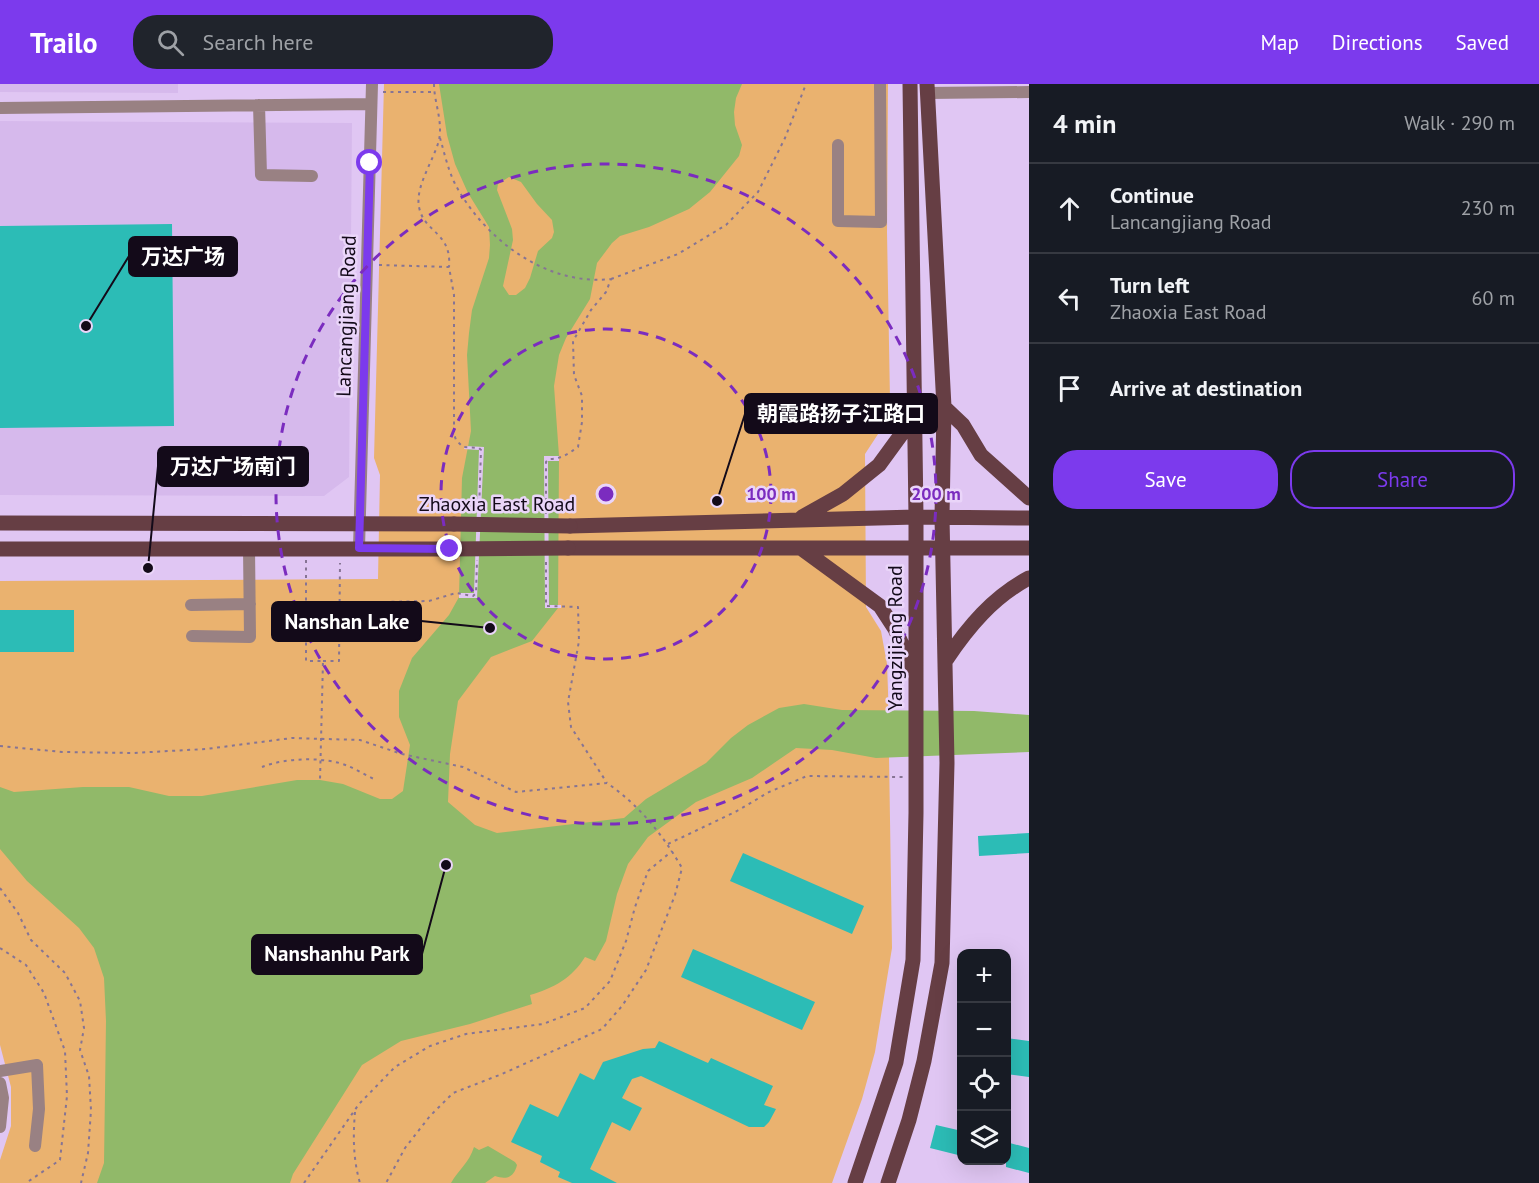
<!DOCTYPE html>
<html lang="en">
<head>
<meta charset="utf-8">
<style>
  body { margin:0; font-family:"PT Sans","Noto Sans SC",sans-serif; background:#20242c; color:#f1f3f6 }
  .controls { position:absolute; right:18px; bottom:18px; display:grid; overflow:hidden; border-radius:12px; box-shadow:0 6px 24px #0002 }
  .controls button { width:54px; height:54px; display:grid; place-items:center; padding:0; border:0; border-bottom:2px solid #363941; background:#171b24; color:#f1f3f6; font:30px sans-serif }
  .stop { position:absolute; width:18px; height:18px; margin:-14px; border:4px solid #7c3aed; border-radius:50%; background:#fff }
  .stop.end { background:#7c3aed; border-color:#fff; box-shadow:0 2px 6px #0008 }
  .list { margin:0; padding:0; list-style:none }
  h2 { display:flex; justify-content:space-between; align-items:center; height:78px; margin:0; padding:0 24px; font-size:26px }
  h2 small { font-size:20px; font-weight:400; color:#9ea1a6 }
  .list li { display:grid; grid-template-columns:39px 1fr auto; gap:18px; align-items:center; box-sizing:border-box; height:90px; padding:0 24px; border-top:2px solid #363941 }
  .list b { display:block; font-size:22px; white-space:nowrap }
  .list p { margin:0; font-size:20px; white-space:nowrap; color:#9ea1a6 }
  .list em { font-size:20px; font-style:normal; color:#9ea1a6 }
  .actions { display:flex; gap:12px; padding:18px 24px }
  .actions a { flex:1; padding:14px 0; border:2px solid #7c3aed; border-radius:24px; text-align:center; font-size:21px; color:#7c3aed }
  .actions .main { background:#7c3aed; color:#fff }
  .icon { flex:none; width:33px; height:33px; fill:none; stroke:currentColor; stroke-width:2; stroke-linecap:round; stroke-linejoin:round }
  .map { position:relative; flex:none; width:1029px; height:1099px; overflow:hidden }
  header { display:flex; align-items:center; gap:36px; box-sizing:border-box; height:84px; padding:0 30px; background:#7c3aed; color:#fff }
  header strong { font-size:28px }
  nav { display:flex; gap:33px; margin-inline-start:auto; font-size:21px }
  .search { width:420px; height:54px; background:#20242c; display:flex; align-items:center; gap:15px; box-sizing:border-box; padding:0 21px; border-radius:24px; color:#9ea1a6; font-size:22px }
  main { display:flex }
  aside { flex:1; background:#171b24 }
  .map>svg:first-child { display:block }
  .built { fill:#d6b9ec }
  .green { fill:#eab26f }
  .water { fill:#91b969; fill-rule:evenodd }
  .pier { fill:#e0c6f3 }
  .building { fill:#2cbcb6 }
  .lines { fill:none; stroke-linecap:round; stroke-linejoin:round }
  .path { stroke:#867494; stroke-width:2; stroke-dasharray:3 4.5; stroke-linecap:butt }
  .minor { stroke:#998183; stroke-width:12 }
  .major { stroke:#663e44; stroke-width:15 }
  .major-bridge { stroke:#663e44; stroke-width:15 }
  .route { stroke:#7c3aed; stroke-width:8 }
  .ring { fill:none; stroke:#7b2cbf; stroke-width:3; stroke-dasharray:10 8 }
  .labels { text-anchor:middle; stroke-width:5; stroke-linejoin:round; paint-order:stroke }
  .street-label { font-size:20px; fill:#130a19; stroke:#ead5f9 }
  .centre { fill:#7b2cbf; stroke:#ead5f9; stroke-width:3 }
  .ring-label { font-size:18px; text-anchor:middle; font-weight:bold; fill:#7b2cbf; stroke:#ead5f9; stroke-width:5; stroke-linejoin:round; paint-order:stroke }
  .leader { fill:none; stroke:#130a19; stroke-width:2 }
  .callout-dot { fill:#130a19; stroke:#ead5f9; stroke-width:2 }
  .callout { fill:#130a19; stroke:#130a19; stroke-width:2 }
  .callout-label { font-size:21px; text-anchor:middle; font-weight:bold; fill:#fff }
</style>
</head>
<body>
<header>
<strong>Trailo</strong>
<div class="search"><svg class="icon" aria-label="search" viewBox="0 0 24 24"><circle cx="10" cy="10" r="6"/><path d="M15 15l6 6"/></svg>Search here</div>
<nav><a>Map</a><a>Directions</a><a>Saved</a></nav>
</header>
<main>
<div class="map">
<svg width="1029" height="1099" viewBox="0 0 1029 1099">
  <rect width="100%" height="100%" fill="#e0c6f3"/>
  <path class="built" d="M0 0H178V9L0 8Z
    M0 37 352 39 349 393 324 412 0 411Z"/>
  <path class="green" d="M384 0H888L887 148 890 316 882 344 865 370 866 523 881 547 887 580 888 607 892 864 875 968 862 1015 832 1099H0V1076L11 1042V1003L0 961V497L378 495 380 391 374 374Z"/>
  <path class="water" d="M439 0H742L736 14 734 28 735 41 742 61 739 72 710 108 689 125 649 143 620 152 612 159 597 179 590 215 566 254 559 271 554 302 559 372 558 524 532 557 491 573 458 617 450 670 448 718 475 741 497 749 624 734 646 715 706 679 731 654 748 641 779 624 804 620 842 626 974 627 1029 631V668L876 674 832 666 796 664 752 694 696 718 648 753 628 780 617 810 606 857 595 877 585 873C572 894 554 904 530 911L532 920 470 940 401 957 362 981 293 1090 290 1099H97L104 1079 106 937 104 894 94 864 79 844 27 797 0 765V703L14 708 83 703H129L169 712H202L297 696H320L343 700 380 715H392L403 707 410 661 399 633V607L412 574 449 531 459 513 462 394 471 347 467 271 469 249 472 226 489 174 490 161 489 143 468 109 455 80 447 51ZM509 93 521 98 537 120 552 136 554 148 552 154 538 167 530 194 525 204 516 211H509L503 202 513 156 512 145 497 106 498 100Z
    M488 1062 515 1078 517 1081C514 1093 507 1096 495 1092L485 1099H451C459 1085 469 1079 474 1063L479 1066Z"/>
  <path class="pier" d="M465 362 484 363 477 514H459V509H474L479 366 464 365Z
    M544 372H559V377H548L549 521H561V524H545Z"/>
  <path class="building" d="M172 140 174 342 0 344V142Z
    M0 526H74V568H0Z
    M1029 749V769L979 772 978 752Z
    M743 769 864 822 852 850 730 797Z
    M693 865 815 918 802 946 681 893Z
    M1006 954 1029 957V993L1006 990Z
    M659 957 708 979 711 974 773 1002 764 1021 776 1025 769 1038 764 1043H749L641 992 632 995 622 1014 642 1024 630 1047 612 1038 590 1085 617 1099H572L558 1093 560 1088 540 1078 542 1072 511 1058 530 1020 558 1033 580 989 594 996 603 978 643 965 655 964Z
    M936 1041 962 1047V1072L930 1064Z
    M1006 1058 1029 1064V1089L1006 1083Z"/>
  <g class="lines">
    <path class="path" d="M434 0C434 18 443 37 439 56 434 76 415 102 419 123 424 149 452 148 449 183
      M383 8H434
      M440 54C445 71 449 91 459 107 489 158 548 202 611 195L606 208 591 226 573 257 574 291 582 312V338L578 363C568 370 561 375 549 375L546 378V430
      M379 181 449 183 454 211V350L456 356 463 363 479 364 481 366 479 428
      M611 195 678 170 726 141 758 108 785 54 806 0
      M306 476V577H323L320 696
      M546 478V522L578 523 579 557 568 618 571 643 607 699
      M339 519 429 517 456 509 473 512 476 509 477 476
      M323 577H339L340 479
      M0 662 62 668 133 669 206 665 292 654 360 656 402 670 463 683 516 708 607 699C639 721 663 751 682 784L675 811 646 886 622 922 602 945 502 990 453 1009 430 1032 405 1064 386 1099
      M262 683C284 674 325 672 348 682 356 685 365 691 374 695
      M668 760 737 727 769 708 807 692 904 693
      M0 804 18 829 31 856 65 889 80 917 84 944 80 966 89 992 91 1026 88 1069 81 1099
      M0 864 26 881 44 909 65 967 67 1012 60 1076 26 1099
      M355 1028C353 1052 353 1075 360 1099
      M304 1099 359 1020 395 983 430 962 466 950 543 940 585 924 610 897 626 857 635 823 648 787 672 767"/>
    <path class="minor" d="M927 9 1029 8
      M259 21 261 91 312 92
      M0 24 371 20
      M838 61V137L881 138 880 0
      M359 464 372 0
      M191 521 250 520
      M192 552 250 553 249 464
      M0 987 37 981 39 1025 35 1062
      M0 999 3 1014 0 1043"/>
    <path class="major" d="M944 323 963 341 981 371 1029 414
      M802 433 843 410 879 381 914 333
      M0 439 454 440
      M570 442 916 433 1029 434
      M568 464H1029
      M0 465H450
      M802 465 880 522 895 545 914 587
      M946 576C968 543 993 513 1029 494
      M855 1099 896 978 913 876 916 729V433L910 0
      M888 1099 909 1036 924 977 942 879 947 679 942 433 944 323 927 0"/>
    <path class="major-bridge" d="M454 440 570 442
      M450 465 568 464"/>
  </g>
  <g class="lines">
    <path class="route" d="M370 79 359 464 450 465"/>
  </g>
  <g class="ring">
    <circle cx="606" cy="410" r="165"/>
    <circle cx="606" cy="410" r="330"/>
  </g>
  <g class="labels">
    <g class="street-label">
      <text transform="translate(346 232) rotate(-88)" y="7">Lancangjiang Road</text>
      <text x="497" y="427">Zhaoxia East Road</text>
      <text transform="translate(895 554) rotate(-90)" y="7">Yangzijiang Road</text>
    </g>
  </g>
  <circle cx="606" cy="410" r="9" class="centre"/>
  <g class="ring-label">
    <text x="771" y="416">100 m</text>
    <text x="936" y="416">200 m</text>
  </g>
  <path class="leader" d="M86 242L129 172M717 417L745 330M148 484L158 382M490 544L421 537M446 781L422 870"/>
  <g class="callout-dot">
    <circle cx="86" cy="242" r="6"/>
    <circle cx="717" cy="417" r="6"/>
    <circle cx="148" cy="484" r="6"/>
    <circle cx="490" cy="544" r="6"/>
    <circle cx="446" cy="781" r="6"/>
  </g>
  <g class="callout">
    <rect x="129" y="153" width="108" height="39" rx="6"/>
    <rect x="745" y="310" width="192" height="39" rx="6"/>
    <rect x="158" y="363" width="150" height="39" rx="6"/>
    <rect x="272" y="518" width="149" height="39" rx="6"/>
    <rect x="252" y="851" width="170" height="39" rx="6"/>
  </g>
  <g class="callout-label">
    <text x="183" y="180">万达广场</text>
    <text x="841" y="337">朝霞路扬子江路口</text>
    <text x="233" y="390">万达广场南门</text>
    <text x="347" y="545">Nanshan Lake</text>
    <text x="337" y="877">Nanshanhu Park</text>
  </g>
</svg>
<div class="controls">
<button>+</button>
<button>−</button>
<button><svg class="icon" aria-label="locate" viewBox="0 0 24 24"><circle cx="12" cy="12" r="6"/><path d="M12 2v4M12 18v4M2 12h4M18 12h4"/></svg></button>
<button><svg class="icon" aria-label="layers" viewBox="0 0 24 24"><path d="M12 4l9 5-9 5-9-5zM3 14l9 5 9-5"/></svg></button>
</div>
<div class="stop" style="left:370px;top:79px"></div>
<div class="stop end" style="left:450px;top:465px"></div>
</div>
<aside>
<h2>4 min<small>Walk · 290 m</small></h2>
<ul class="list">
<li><svg class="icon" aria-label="ahead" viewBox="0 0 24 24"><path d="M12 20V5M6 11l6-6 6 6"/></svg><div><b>Continue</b><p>Lancangjiang Road</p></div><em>230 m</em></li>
<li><svg class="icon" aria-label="left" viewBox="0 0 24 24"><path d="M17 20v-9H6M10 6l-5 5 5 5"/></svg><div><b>Turn left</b><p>Zhaoxia East Road</p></div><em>60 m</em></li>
<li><svg class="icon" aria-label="arrive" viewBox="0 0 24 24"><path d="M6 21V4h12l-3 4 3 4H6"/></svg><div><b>Arrive at destination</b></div></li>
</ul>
<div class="actions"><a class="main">Save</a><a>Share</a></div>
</aside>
</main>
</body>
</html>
